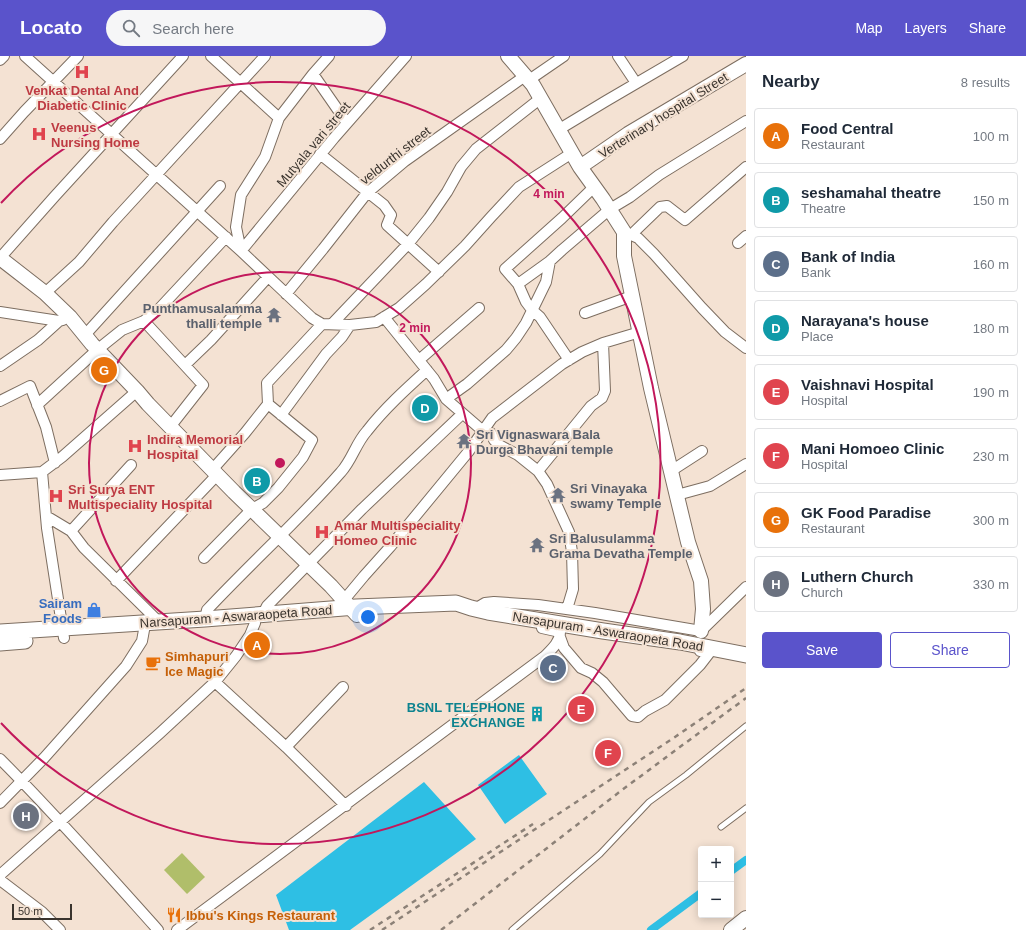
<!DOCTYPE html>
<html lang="en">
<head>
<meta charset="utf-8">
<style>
  body { margin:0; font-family:Arial,sans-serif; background:#f6f6f7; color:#1f2937 }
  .controls { position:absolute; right:12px; bottom:12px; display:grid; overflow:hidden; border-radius:4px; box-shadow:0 2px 10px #0003 }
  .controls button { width:36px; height:36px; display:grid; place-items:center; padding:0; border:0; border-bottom:1px solid #e0e1e3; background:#fff; color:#1f2937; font:20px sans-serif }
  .scale { position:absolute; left:12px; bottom:10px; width:60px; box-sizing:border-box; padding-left:4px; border:2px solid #3a342e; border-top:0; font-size:11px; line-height:14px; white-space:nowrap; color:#3a342e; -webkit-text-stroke:3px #f4e2d3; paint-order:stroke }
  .you { position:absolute; left:368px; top:561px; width:14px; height:14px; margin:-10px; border:3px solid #fff; border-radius:50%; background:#1a73e8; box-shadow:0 0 0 6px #1a73e833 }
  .badge { display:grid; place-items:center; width:26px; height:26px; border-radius:50%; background:#5a53cb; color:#fff; font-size:13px; font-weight:700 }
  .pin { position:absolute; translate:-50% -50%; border:2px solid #fff; box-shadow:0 1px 4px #0006 }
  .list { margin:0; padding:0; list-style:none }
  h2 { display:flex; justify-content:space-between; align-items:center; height:52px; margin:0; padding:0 16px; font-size:17px }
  h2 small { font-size:13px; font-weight:400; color:#747a83 }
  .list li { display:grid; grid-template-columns:26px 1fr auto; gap:12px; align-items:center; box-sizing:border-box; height:56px; margin:0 8px 8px; padding:0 8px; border:1px solid #e0e1e3; border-radius:4px }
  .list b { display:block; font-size:15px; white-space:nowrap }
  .list p { margin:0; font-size:13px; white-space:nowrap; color:#747a83 }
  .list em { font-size:13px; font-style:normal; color:#747a83 }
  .actions { display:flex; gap:8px; padding:12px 16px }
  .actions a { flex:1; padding:9px 0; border:1px solid #5a53cb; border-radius:4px; text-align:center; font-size:14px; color:#5a53cb }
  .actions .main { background:#5a53cb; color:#fff }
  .icon { flex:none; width:22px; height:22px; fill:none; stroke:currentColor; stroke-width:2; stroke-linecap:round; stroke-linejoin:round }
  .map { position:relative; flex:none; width:746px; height:874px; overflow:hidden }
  header { display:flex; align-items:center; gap:24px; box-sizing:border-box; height:56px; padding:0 20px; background:#5a53cb; color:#fff }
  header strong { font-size:19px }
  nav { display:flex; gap:22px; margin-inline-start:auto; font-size:14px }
  .search { width:280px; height:36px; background:#f6f6f7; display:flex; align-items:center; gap:10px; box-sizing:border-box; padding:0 14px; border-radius:22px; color:#747a83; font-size:15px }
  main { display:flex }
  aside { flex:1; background:#fff }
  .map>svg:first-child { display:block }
  .green { fill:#b0be6a }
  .water { fill:#2ebfe4 }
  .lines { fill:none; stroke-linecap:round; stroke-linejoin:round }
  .canal { stroke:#2ebfe4; stroke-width:8 }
  .lane-casing { stroke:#7d6e61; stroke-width:7 }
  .street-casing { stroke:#7d6e61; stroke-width:12 }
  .secondary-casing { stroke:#7d6e61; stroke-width:16 }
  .primary-casing { stroke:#7d6e61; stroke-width:17 }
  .lane { stroke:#fff; stroke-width:5 }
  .street { stroke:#fff; stroke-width:10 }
  .secondary { stroke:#fff; stroke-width:14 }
  .primary { stroke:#fff; stroke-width:15 }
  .rail { stroke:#8c8177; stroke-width:2.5; stroke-dasharray:5 5; stroke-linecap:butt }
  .ring { fill:none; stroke:#c2185b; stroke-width:2 }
  .labels { text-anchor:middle; stroke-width:4; stroke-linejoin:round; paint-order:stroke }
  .health-label { font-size:13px; font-weight:bold; fill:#be3a42; stroke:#f4e2d3; text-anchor:start }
  .street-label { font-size:13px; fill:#3a342e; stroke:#f4e2d3 }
  .worship-label { font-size:13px; font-weight:bold; fill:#5b616d; stroke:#f4e2d3; text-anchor:start }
  .shop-label { font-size:13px; font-weight:bold; fill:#366cbe; stroke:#f4e2d3; text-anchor:end }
  .food-label { font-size:13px; font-weight:bold; fill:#c56008; stroke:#f4e2d3; text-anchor:start }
  .culture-label { font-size:13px; font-weight:bold; fill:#0d838f; stroke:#f4e2d3; text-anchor:end }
  .centre { fill:#c2185b; stroke:#f4e2d3; stroke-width:2 }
  .ring-label { font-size:12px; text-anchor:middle; font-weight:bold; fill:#c2185b; stroke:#f4e2d3; stroke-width:4; stroke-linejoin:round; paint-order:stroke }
</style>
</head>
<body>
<header>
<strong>Locato</strong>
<div class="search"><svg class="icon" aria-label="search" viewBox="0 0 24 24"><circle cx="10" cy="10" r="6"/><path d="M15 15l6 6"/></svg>Search here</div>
<nav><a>Map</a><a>Layers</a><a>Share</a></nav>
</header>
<main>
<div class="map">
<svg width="746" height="874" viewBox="0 0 746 874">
  <rect width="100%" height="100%" fill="#f4e2d3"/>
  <path class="green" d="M182 797 205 821 187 838 164 814Z"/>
  <path class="water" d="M519 699 547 738 505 768 478 729Z
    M424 726 476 783 350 874H289L276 839Z"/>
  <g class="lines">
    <path class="canal" d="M731 815 746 804
      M651 874 701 837"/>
    <g class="lane-casing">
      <path id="lane" d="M721 771 746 752
        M512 874 600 798 649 746 686 719 746 670"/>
    </g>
    <g class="street-casing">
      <path id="street" d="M25 0 241 195 312 262 322 268 350 269 376 266 399 252 426 228 465 190 491 161 519 131 572 97
        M211 0 279 62
        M618 0 636 27
        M0 4 4 0
        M313 18 347 67
        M529 24 564 0
        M558 74 606 45 683 0
        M0 83 24 56 78 0
        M320 98 384 149 391 159 387 169 439 216
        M624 176 638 182 654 198 702 252 725 276 746 292
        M631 179 660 151 667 150 685 164 746 111
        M738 187 746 180
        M241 195 334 82 406 0
        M241 195 236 171 241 139 265 101 279 62 313 18 329 0
        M0 202 55 140 183 0
        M518 228 550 205
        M45 237 79 206 113 166 265 0
        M286 238 323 193 367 137 405 105 525 20
        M0 256 59 265 63 264
        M585 257 632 240
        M384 261 434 323 446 343 483 375 491 377 494 384 499 389 518 399 538 415 547 428 569 476 572 496 573 533 567 553
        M144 265 203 329 170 371
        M332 268 408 188 429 162 447 136 461 111 476 93 541 42
        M85 279 220 130
        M419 304 479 252
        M569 304 540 261 532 254 526 246 518 228 505 213 562 162 594 131
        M185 309 211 284 268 221
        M0 310 38 284 59 265
        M446 343 467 328 506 294 516 282 526 267 546 226 550 205 562 194 610 153 630 141 659 119 746 65
        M0 345 30 330 46 371 55 407
        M268 348 267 327 322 268
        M37 349 97 294 122 274 144 265 159 253 226 181
        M281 359 326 298 342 281 350 269
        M538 415 591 350 602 342 605 335 603 287
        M671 415 702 395
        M42 416 47 472 64 582
        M0 419 42 416 62 401 137 335
        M677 439 710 430 746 408
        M46 460 71 475 84 492 159 566
        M71 475 131 409
        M204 502 252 453 263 447 278 432 303 401 312 384 268 348 245 377 212 414
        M116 525 217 419
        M344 544 364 520 390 491 469 395 492 362 562 308 582 296 603 287 640 276
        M477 554 475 553 485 547 494 546 538 549 595 557 701 575 746 531
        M263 558 267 550 362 453 462 358
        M205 563 207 554C251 507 299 464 341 416 352 404 356 387 367 375 384 353 406 333 427 314
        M560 581 564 592 581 612 592 617 603 626 632 660 638 661 645 655 665 644 700 609 710 596 700 595
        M215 626 286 691 346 750
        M286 691 343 631
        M0 703C55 758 106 816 158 874
        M0 747 44 702 126 610 142 585 144 574
        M0 819 160 677 215 626 236 600 250 579 255 567
        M0 824 42 856 60 874
        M177 874 545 600C552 593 560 586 560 576L542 572"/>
    </g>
    <g class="secondary-casing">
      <path id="secondary" d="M508 0 533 29 580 111 603 143 624 176V200L651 332 688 486 701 525 703 553 701 575
        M580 111 628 78 746 8
        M0 202 45 237 70 261 92 288 137 335 148 348 234 436 331 530 357 559
        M731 874 746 862"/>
    </g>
    <g class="primary-casing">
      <path id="primary" d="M0 576 205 563 356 551 456 547 471 552 488 556 603 575 680 586 746 599
        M0 587 25 585"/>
    </g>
    <use href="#lane" class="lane"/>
    <use href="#street" class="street"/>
    <use href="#secondary" class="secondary"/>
    <use href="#primary" class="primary"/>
    <path class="rail" d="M370 874 533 768
      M382 874 675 681 746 632
      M441 874 622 734 746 642"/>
  </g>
  <g class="ring">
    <circle cx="280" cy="407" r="191"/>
    <path d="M1 147A381 381 0 1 1 1 667"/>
  </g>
  <defs>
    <g id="hospital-bare" transform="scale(1.2)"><path d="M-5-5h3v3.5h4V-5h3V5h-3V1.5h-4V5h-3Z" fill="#e0444e" stroke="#f4e2d3" stroke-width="2.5" paint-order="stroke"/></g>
    <g id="temple-bare" transform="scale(1.2)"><path d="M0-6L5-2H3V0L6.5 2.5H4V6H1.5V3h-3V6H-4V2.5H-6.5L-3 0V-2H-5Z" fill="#6b7280" stroke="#f4e2d3" stroke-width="2.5" paint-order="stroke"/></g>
    <g id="shop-bare" transform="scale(1.2)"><path d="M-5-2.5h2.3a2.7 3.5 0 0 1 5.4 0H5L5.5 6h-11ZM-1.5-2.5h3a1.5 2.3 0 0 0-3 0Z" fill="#3f7fe0" stroke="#f4e2d3" stroke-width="2.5" paint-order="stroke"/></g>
    <g id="cafe-bare" transform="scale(1.2)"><path d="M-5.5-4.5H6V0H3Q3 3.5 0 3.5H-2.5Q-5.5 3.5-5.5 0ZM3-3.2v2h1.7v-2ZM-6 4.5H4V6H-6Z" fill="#e8710a" stroke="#f4e2d3" stroke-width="2.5" paint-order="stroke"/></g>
    <g id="building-bare" transform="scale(1.2)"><path d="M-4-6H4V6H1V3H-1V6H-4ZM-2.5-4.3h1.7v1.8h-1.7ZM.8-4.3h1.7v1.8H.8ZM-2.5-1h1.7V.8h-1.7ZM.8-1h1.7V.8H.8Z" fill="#0f9aa8" stroke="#f4e2d3" stroke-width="2.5" paint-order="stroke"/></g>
    <g id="restaurant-bare" transform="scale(1.2)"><path d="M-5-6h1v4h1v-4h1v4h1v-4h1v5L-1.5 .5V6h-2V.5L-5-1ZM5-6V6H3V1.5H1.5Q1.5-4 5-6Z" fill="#e8710a" stroke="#f4e2d3" stroke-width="2.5" paint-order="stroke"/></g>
  </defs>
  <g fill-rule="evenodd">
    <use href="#hospital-bare" x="82" y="16"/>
    <use href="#hospital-bare" x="39" y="78"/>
    <use href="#temple-bare" x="274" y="259"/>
    <use href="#temple-bare" x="464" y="385"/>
    <use href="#hospital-bare" x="135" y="390"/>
    <use href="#temple-bare" x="558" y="439"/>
    <use href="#hospital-bare" x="56" y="440"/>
    <use href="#hospital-bare" x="322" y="476"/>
    <use href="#temple-bare" x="537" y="489"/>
    <use href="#shop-bare" x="94" y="554"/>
    <use href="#cafe-bare" x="153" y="607"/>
    <use href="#building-bare" x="537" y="658"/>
    <use href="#restaurant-bare" x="174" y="859"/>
  </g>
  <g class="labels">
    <g class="health-label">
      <text x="82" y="39" text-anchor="middle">Venkat Dental And<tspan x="82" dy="15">Diabetic Clinic</tspan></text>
      <text x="51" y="76">Veenus<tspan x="51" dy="15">Nursing Home</tspan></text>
      <text x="147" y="388">Indira Memorial<tspan x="147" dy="15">Hospital</tspan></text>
      <text x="68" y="438">Sri Surya ENT<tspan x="68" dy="15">Multispeciality Hospital</tspan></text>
      <text x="334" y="474">Amar Multispeciality<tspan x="334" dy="15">Homeo Clinic</tspan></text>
    </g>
    <g class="street-label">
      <text transform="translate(663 59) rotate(-32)" y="5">Verterinary hospital Street</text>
      <text transform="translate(313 88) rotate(-50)" y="5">Mutyala vari street</text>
      <text transform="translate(395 99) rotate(-38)" y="5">veldurthi street</text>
      <text transform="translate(236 560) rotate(-4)" y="5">Narsapuram - Aswaraopeta Road</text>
      <text transform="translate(608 575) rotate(9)" y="5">Narsapuram - Aswaraopeta Road</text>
    </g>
    <g class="worship-label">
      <text x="262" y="257" text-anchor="end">Punthamusalamma<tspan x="262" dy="15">thalli temple</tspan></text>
      <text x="476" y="383">Sri Vignaswara Bala<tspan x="476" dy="15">Durga Bhavani temple</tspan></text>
      <text x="570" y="437">Sri Vinayaka<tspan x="570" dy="15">swamy Temple</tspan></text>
      <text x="549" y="487">Sri Balusulamma<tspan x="549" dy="15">Grama Devatha Temple</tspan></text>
    </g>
    <g class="shop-label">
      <text x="82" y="552">Sairam<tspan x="82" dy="15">Foods</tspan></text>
    </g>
    <g class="food-label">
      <text x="165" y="605">Simhapuri<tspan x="165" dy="15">Ice Magic</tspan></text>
      <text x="186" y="864">Ibbu's Kings Restaurant</text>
    </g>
    <g class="culture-label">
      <text x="525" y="656">BSNL TELEPHONE<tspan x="525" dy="15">EXCHANGE</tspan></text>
    </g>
  </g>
  <circle cx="280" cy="407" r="6" class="centre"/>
  <g class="ring-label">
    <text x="549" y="142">4 min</text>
    <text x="415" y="276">2 min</text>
  </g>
</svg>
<div class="controls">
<button>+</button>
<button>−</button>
</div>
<div class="scale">50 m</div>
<div class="you"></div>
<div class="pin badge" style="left:257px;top:589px;background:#e8710a">A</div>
<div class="pin badge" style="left:257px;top:425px;background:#0f9aa8">B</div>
<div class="pin badge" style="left:553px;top:612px;background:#5c6f8a">C</div>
<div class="pin badge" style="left:425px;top:352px;background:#0f9aa8">D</div>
<div class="pin badge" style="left:581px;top:653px;background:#e0444e">E</div>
<div class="pin badge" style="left:608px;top:697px;background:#e0444e">F</div>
<div class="pin badge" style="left:104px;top:314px;background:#e8710a">G</div>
<div class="pin badge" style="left:26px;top:760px;background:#6b7280">H</div>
</div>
<aside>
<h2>Nearby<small>8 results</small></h2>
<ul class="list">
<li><span class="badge" style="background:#e8710a">A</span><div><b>Food Central</b><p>Restaurant</p></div><em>100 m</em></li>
<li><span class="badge" style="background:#0f9aa8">B</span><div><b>seshamahal theatre</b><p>Theatre</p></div><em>150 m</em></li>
<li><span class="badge" style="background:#5c6f8a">C</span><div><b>Bank of India</b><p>Bank</p></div><em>160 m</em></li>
<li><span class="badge" style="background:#0f9aa8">D</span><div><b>Narayana's house</b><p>Place</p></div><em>180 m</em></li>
<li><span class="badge" style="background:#e0444e">E</span><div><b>Vaishnavi Hospital</b><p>Hospital</p></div><em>190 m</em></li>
<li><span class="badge" style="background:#e0444e">F</span><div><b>Mani Homoeo Clinic</b><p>Hospital</p></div><em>230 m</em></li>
<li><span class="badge" style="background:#e8710a">G</span><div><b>GK Food Paradise</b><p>Restaurant</p></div><em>300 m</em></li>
<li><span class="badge" style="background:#6b7280">H</span><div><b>Luthern Church</b><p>Church</p></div><em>330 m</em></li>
</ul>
<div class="actions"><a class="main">Save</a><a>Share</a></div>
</aside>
</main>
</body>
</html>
